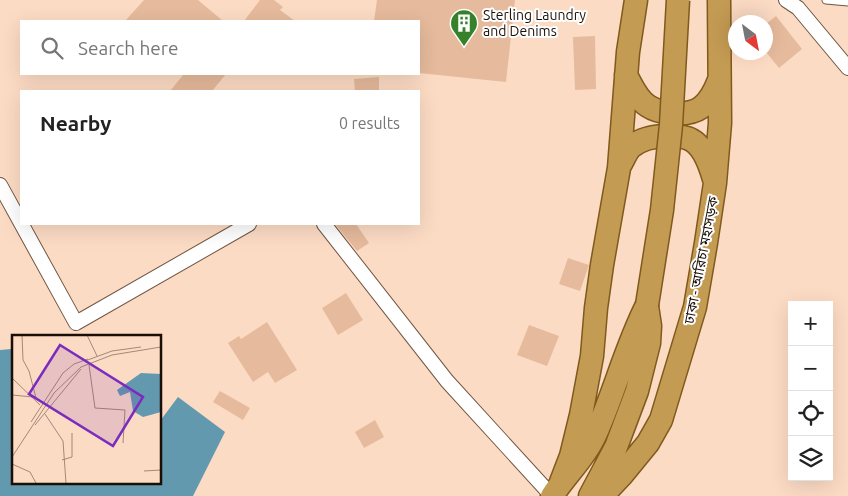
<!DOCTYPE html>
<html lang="en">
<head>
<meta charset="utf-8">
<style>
  body { margin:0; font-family:Ubuntu,"Noto Sans Bengali",sans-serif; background:#f6f6f6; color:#222 }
  .controls { position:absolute; right:15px; bottom:15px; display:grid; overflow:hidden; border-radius:0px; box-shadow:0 5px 20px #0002 }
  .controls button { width:45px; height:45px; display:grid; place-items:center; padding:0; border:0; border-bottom:1px solid #e0e0e0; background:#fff; color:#222; font:25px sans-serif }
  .compass { position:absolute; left:728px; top:15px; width:45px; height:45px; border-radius:50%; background:#fff; box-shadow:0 5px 20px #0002; rotate:148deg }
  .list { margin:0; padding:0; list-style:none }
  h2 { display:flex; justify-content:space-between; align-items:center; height:65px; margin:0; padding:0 20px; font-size:21px }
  h2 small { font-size:16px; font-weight:400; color:#767676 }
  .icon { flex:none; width:28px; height:28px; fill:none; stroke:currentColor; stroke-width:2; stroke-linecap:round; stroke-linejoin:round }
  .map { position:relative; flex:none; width:848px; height:496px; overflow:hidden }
  .search { position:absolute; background:#fff; box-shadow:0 5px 20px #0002; left:20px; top:20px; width:400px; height:55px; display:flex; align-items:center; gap:12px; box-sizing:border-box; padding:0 18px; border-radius:0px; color:#767676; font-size:19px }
  .panel { position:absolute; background:#fff; box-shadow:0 5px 20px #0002; left:20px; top:90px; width:400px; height:135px; border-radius:0px }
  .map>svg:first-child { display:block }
  .water { fill:#6399ae }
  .building { fill:#e6ba9c }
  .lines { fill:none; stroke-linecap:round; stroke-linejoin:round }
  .service-casing { stroke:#715541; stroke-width:9 }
  .minor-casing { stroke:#715541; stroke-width:16 }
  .trunk-casing { stroke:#7f5a1c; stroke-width:25 }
  .service { stroke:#fff; stroke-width:7 }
  .minor { stroke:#fff; stroke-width:14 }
  .trunk { stroke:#c49b53; stroke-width:22 }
  .trunk-bridge-casing { stroke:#7f5a1c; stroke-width:25; stroke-linecap:butt }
  .trunk-bridge { stroke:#c49b53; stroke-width:22 }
  .labels { text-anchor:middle; stroke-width:4; stroke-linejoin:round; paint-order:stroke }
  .poi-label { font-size:14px; fill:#1a0f07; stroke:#fff; text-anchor:start }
  .street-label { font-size:14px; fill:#1a0f07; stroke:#fff }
  .inset-road { fill:none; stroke:#a28978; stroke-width:1 }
  .view { fill:#7b2cbf; fill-opacity:0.15; stroke:#7b2cbf; stroke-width:2.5 }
  .inset-edge { fill:none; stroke:#1a0f07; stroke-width:2.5 }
</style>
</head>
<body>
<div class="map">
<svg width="848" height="496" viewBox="0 0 848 496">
  <rect width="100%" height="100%" fill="#fcdbc4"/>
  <path class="water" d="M11 349 14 352V482H160V421L178 397 225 432 193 496H0V350Z"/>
  <path class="building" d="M144 0H198L223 21H125Z
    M260 0H274L283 7 280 10 295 21H244Z
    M377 0H515L506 82 419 73V21H374Z
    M776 16 802 49 779 68 766 52V24Z
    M595 36 596 89 575 90 573 37Z
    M184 74H226L212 91H170Z
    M379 77V91H355L354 79Z
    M335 224H356L369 243 357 251Z
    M568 258 589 265 580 291 559 284Z
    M346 293 363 320 338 335 322 308Z
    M267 322 297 370 275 383 268 372 253 382 228 343 239 336 241 339Z
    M529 325 559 336 547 366 517 355Z
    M220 391 250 408 243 420 213 402Z
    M375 420 384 437 364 448 355 432Z"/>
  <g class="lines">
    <g class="service-casing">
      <path id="service" d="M826 0 848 2"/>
    </g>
    <g class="minor-casing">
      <path id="minor" d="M786 0 798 8 848 68
        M0 185 76 323 249 224
        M324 224 447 381 552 496"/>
    </g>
    <g class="trunk-casing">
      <path id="trunk" d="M626 75C632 86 637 99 648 106 654 110 662 112 670 113 698 116 709 106 719 80
        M619 167C623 161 626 152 631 147 641 139 651 137 664 136 671 136 680 136 687 138 703 143 710 165 714 179
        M561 482 571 456 581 415 592 356 596 308 602 265 619 168 628 52 636 0
        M552 496C566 475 586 456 596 433 615 391 626 346 647 305
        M590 496 616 447 637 391 649 343 650 326 647 306
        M602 496 621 476 648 443 661 420 695 307 706 243 715 183 720 123 719 0"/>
    </g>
    <use href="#service" class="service"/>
    <use href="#minor" class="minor"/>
    <use href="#trunk" class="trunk"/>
    <g class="trunk-bridge-casing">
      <path id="trunk-bridge" d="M647 305 662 210 671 125 678 0"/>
    </g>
    <use href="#trunk-bridge" class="trunk-bridge"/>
  </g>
  <defs>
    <g id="building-pin" transform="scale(1.4375)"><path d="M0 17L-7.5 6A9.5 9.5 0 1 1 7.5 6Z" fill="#36822a" stroke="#fff"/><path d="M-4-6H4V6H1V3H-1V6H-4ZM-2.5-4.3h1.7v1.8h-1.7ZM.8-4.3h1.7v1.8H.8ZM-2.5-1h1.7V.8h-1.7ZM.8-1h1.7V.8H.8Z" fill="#fff"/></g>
  </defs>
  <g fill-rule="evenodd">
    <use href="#building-pin" x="464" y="23"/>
  </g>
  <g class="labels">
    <g class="poi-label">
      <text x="483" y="20">Sterling Laundry<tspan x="483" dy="16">and Denims</tspan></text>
    </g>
    <g class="street-label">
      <text transform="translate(701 260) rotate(-79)" y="5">ঢাকা - আরিচা মহাসড়ক</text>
    </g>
  </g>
  <g transform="translate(12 335)">
    <rect width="149" height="149" fill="#fcdbc4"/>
    <path d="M129 38 149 39V77L131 82 121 76 118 57 108 61 105 55Z" fill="#6399ae"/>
    <path class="inset-road" d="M10 0 11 25 17 36 24 63M75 0 85 21M73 26 100 16 129 12M77 30 83 73 113 75 111 108M0 43 28 70M0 60 21 62M33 79 51 106 54 148M19 87 51 38 62 29 76 24M23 90 69 34M0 122 42 58 69 32 100 20 149 12M50 125 60 122V98M0 129 18 137 24 148M132 136 149 135"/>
    <path class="view" d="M48 10 131 62 101 111 17 59Z"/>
    <rect width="149" height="149" class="inset-edge"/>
  </g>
</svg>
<div class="controls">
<button>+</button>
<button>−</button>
<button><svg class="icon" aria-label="locate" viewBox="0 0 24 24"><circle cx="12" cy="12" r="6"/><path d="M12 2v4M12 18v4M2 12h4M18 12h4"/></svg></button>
<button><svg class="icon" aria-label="layers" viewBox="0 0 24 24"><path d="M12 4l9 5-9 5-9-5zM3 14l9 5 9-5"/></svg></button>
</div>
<svg class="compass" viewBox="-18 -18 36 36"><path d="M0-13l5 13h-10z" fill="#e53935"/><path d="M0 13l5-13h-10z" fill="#767676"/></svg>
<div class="search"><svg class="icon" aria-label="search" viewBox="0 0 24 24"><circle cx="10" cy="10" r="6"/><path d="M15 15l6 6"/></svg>Search here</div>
<section class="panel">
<h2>Nearby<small>0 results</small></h2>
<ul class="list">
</ul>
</section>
</div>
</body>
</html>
